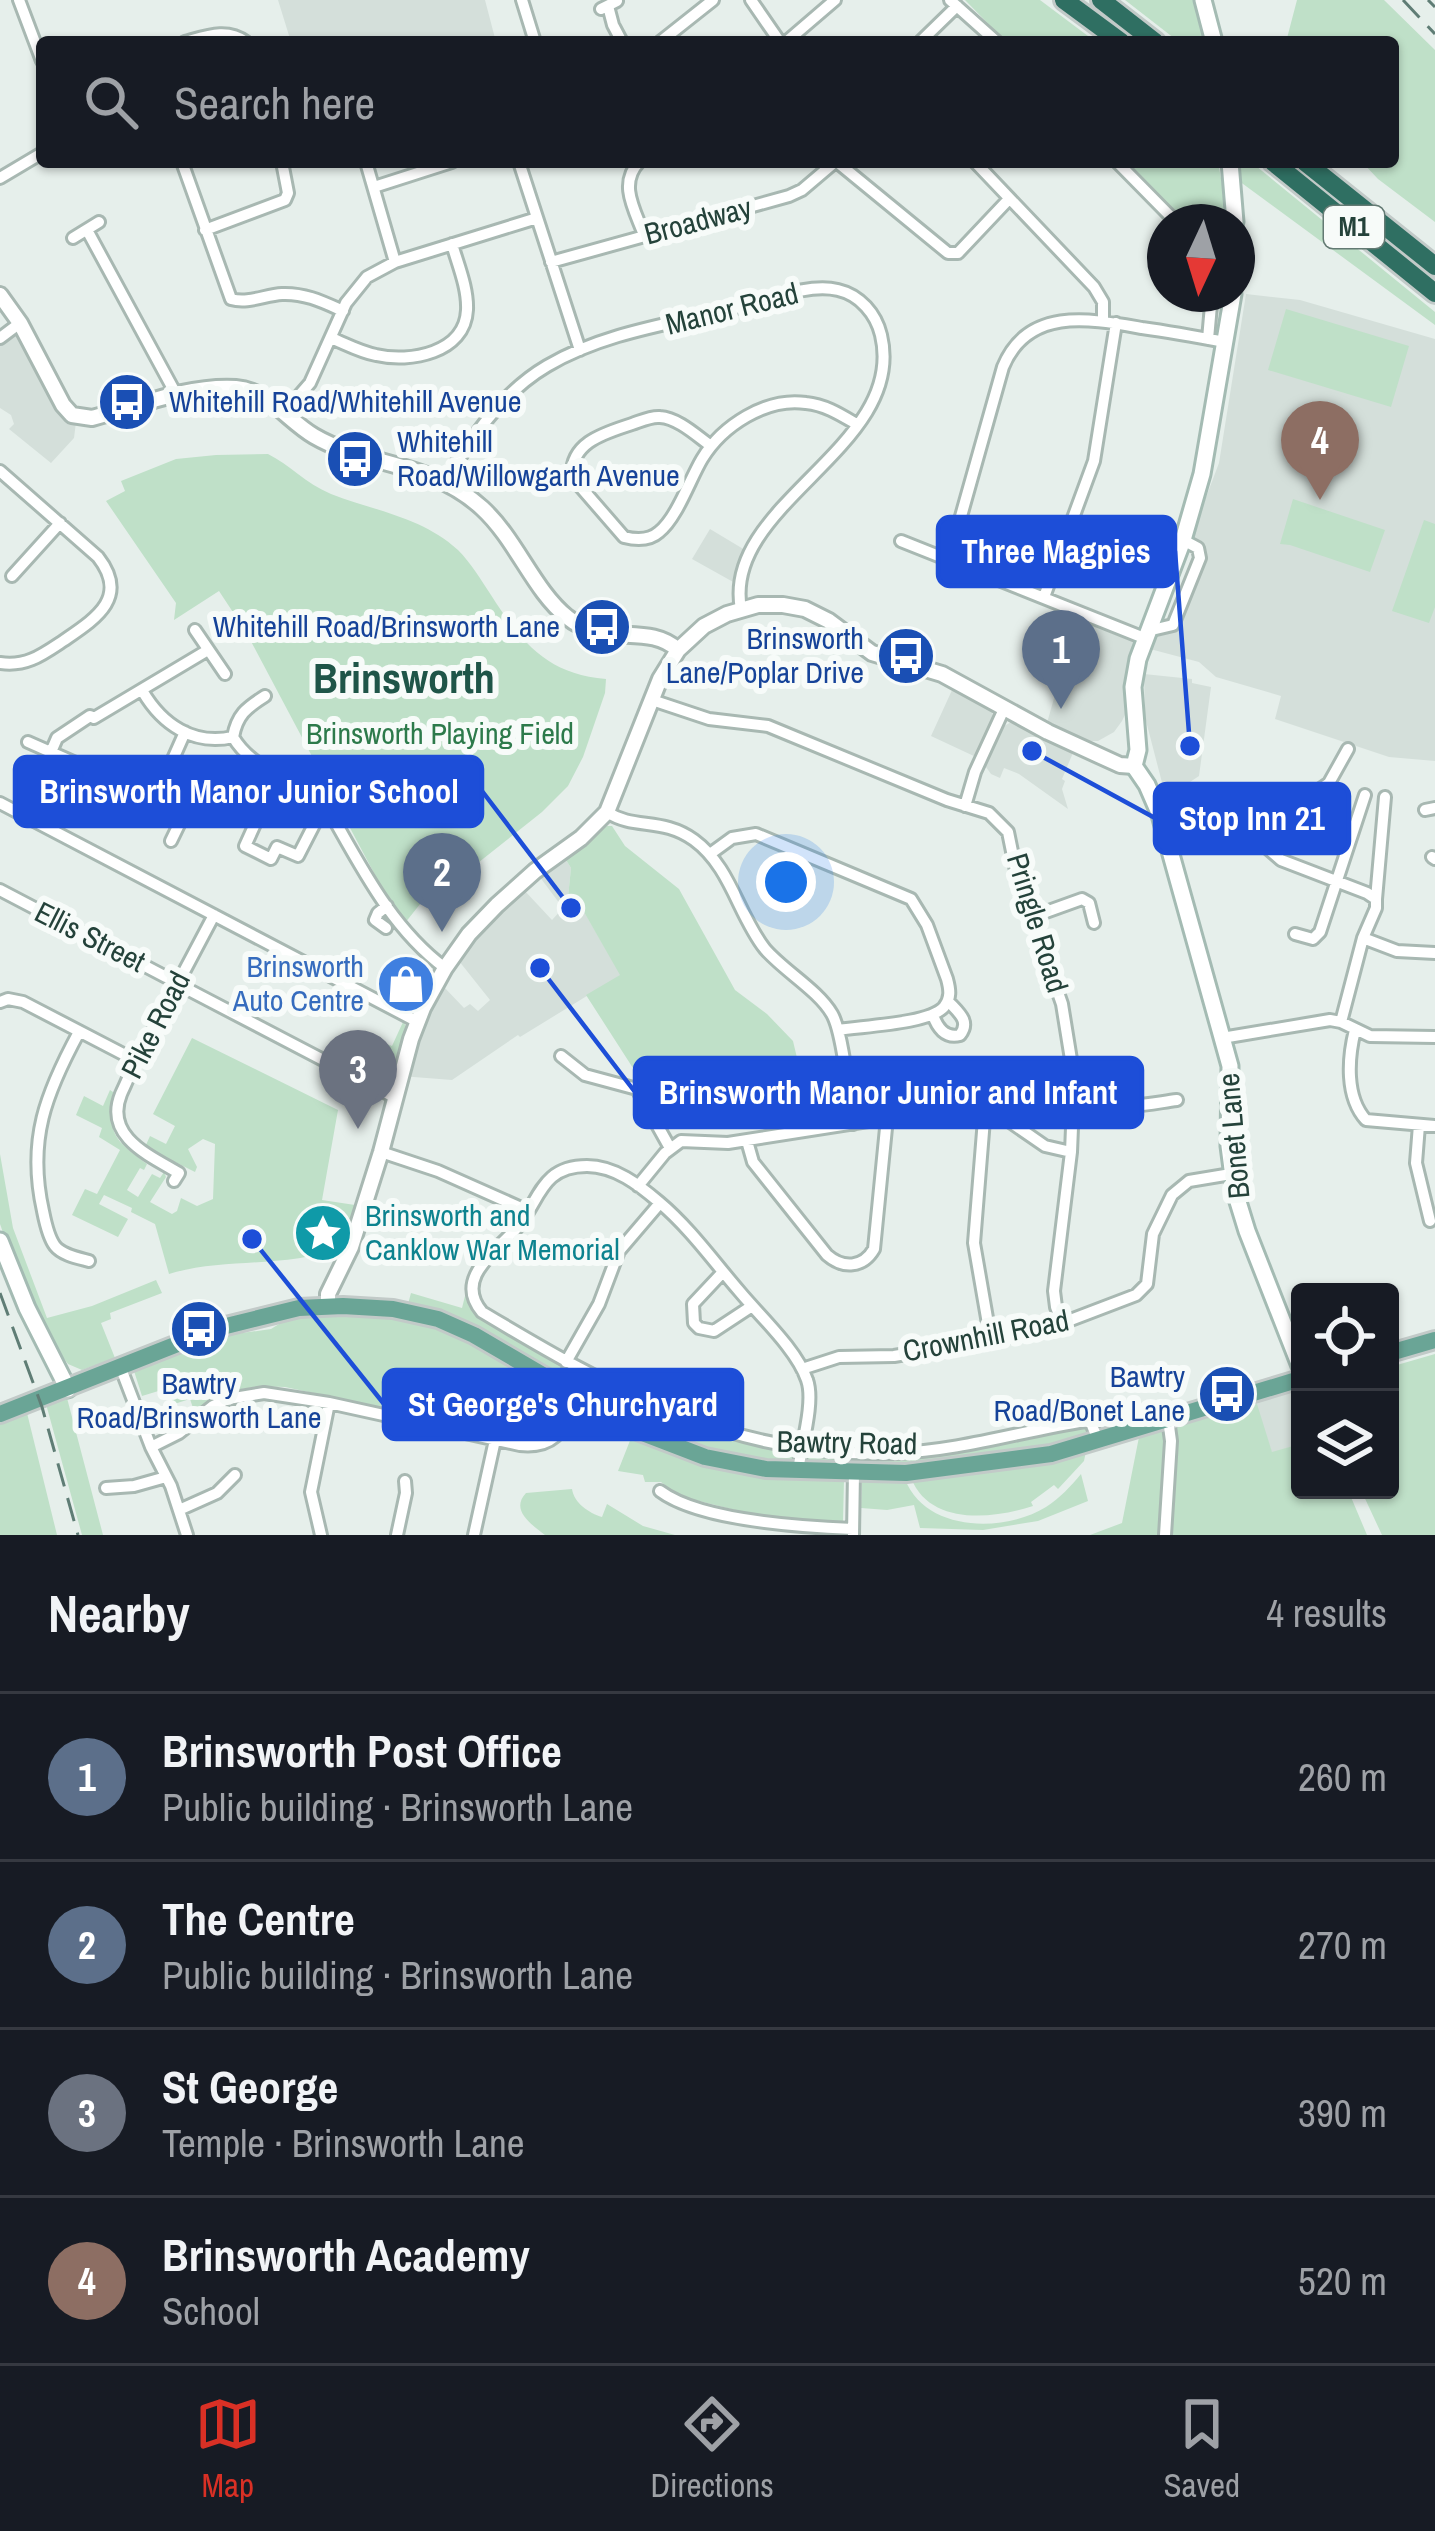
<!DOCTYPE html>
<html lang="en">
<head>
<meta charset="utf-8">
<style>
  body { margin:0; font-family:"Archivo Narrow",sans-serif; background:#20242c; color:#f1f3f6 }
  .controls { position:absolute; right:36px; bottom:36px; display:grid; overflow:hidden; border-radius:12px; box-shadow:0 3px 9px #0004 }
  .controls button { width:108px; height:108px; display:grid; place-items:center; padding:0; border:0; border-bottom:3px solid #363941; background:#171b24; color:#f1f3f6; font:60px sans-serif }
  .compass { position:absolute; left:1147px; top:204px; width:108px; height:108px; border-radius:50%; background:#171b24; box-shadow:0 3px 9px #0004; rotate:184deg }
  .you { position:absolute; left:786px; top:882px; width:42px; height:42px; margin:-30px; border:9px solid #fff; border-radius:50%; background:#1a73e8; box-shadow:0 0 0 18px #1a73e833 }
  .badge { display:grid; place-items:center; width:78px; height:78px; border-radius:50%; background:#d93025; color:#fff; font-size:39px; font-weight:700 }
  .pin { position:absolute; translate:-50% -99px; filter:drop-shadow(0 3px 6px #0008) }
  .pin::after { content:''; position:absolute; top:63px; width:42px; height:36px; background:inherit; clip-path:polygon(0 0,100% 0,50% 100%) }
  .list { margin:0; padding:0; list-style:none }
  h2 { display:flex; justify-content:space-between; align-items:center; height:156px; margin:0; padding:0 48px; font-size:51px }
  h2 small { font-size:39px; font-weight:400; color:#9ea1a6 }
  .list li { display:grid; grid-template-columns:78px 1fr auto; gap:36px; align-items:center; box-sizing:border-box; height:168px; padding:0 48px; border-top:3px solid #363941 }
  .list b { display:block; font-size:45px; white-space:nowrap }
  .list p { margin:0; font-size:39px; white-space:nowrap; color:#9ea1a6 }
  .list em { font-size:39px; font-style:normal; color:#9ea1a6 }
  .icon { flex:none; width:66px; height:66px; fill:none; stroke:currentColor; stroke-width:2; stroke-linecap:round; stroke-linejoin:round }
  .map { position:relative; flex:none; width:1435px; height:1535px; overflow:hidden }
  .search { position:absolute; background:#171b24; box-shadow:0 3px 9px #0004; left:36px; right:36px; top:36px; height:132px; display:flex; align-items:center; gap:30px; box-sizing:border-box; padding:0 42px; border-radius:12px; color:#9ea1a6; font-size:45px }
  .sheet { height:828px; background:#171b24 }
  nav { display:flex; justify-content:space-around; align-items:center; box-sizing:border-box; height:168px; border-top:3px solid #363941; background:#171b24; font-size:33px; color:#9ea1a6 }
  nav a { display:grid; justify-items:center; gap:6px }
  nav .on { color:#d93025 }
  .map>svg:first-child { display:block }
  .built { fill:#d4dfda }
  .green { fill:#bfe0c8 }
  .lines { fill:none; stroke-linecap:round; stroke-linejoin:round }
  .minor-casing { stroke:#a8b8b2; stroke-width:16 }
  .tertiary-casing { stroke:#a8b8b2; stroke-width:20 }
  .secondary-casing { stroke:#a4bbb3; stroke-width:21 }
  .primary-casing { stroke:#c2cac8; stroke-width:22 }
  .motorway-casing { stroke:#c2cac8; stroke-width:24 }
  .minor { stroke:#fff; stroke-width:10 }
  .tertiary { stroke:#fff; stroke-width:14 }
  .secondary { stroke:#fff; stroke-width:15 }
  .primary { stroke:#6aa596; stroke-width:16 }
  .motorway { stroke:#2f6f62; stroke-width:18 }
  .rail { stroke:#5f7d75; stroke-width:3; stroke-dasharray:24 12; stroke-linecap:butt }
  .labels { text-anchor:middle; stroke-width:12; stroke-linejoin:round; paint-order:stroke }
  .shield { fill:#f7fbf9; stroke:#637a73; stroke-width:3 }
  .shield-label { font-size:27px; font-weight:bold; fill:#24423a }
  .street-label { font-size:30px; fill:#24423a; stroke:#f7fbf9 }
  .transit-label { font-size:30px; fill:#164399; stroke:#f7fbf9; text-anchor:end }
  .park-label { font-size:30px; fill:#2d7a4b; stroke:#f7fbf9 }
  .shop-label { font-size:30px; fill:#366cbe; stroke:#f7fbf9; text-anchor:end }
  .culture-label { font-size:30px; fill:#0d838f; stroke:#f7fbf9; text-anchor:start }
  .district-label { font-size:42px; font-weight:bold; fill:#1f5548; stroke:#f7fbf9 }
  .leader { fill:none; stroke:#1d4ed8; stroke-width:4.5 }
  .callout-dot { fill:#1d4ed8; stroke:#f7fbf9; stroke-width:4.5 }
  .callout { fill:#1d4ed8; stroke:#1d4ed8; stroke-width:4.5 }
  .callout-label { font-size:33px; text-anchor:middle; font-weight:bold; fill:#fff }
</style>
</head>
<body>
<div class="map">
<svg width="1435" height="1535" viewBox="0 0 1435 1535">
  <rect width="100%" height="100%" fill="#e6efeb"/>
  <path class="built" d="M278 0H485L496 42H291Z
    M1246 294 1300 300 1435 339V761L1389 757 1275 719 1281 696 1216 677 1199 662 1150 649 1154 636 1167 634 1182 620 1204 552 1200 543 1191 537 1219 463Z
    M16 334 22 337 76 422 74 438 51 463 9 429 14 424 11 415 0 408V345Z
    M710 529 745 550 735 583 692 559Z
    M1092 624 1133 640 1135 646 1129 706 1122 721 1114 732 1098 741H1086L1047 723 1064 663 1074 667Z
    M1144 674 1192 679V683L1211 687 1199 776 1166 798 1145 717Z
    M953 688 991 710 993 715V722L976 757 931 736Z
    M1013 721 1075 748 1062 779 1065 781 1062 789 1068 809 1019 774 1004 768 1000 778 991 774 983 763 999 729Z
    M566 860 571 868 568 897 580 905 621 975 520 1037 518 1035 452 1080 401 1076 417 1022 376 1000 394 963 443 986 464 1008 470 1004 478 1011 490 1000 459 961 478 933 524 890 552 920 563 908 539 876Z
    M1300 1379V1444L1272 1453 1252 1393Z"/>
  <path class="green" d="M965 0H1040L1096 42H1006Z
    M1125 0H1196L1207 42H1179Z
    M1297 0H1384L1435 50V222L1378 179 1362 162H1393V42H1286Z
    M1124 162H1218L1229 222H1182Z
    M1237 162H1251L1435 312V325L1239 181Z
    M1286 309 1409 346 1391 407 1268 370Z
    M268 454C290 465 305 483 331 494 375 511 422 517 458 550 471 563 481 580 491 595 521 642 547 674 606 679L605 693 583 757 568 786 542 812 474 866 447 893 436 884 405 923 392 907 246 632 219 591 174 620 176 603 106 501 125 491 121 481 176 459 216 455Z
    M1293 499 1385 530 1370 572 1290 545 1280 544Z
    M1424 520 1435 524V607L1429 623 1392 611Z
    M607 826H612L625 846 679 889 735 990 767 1014 793 1041 803 1083 658 1107 586 995 620 975 580 905 568 897 571 868 566 860Z
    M403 1022 406 1026 391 1085 353 1068 369 1037 392 1046Z
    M192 1038 338 1110 322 1200 355 1205 342 1247C287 1269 224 1257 169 1274L155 1224 131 1212 132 1208 104 1195 99 1204 128 1219 118 1237 72 1215 85 1189 97 1194 120 1150 99 1137 102 1128 76 1115 84 1096 103 1106 110 1090 116 1094C106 1135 115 1140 147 1164L144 1170 140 1168 127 1190 138 1197 152 1174 160 1178 164 1172 166 1177 150 1202 172 1214 177 1211 181 1198 197 1206 213 1199 215 1144 203 1139 188 1149 197 1167 195 1172 145 1147 150 1136 166 1144 175 1126 153 1114Z
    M0 1154 13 1228 47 1318 92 1306 156 1280 162 1293 110 1313 111 1319 101 1323 115 1358 82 1370 68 1364 59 1352 13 1261 0 1224Z
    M411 1293 462 1308 465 1296 469 1298 478 1314C526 1342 574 1373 624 1397 678 1422 735 1437 792 1450L793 1461 788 1464 723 1456 635 1423 408 1304Z
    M335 1313C397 1317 442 1324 496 1357 507 1363 515 1374 525 1380 539 1388 556 1391 564 1404 541 1453 523 1438 478 1428V1422L506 1426 509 1409 486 1404 488 1394 470 1390 462 1418 468 1422 467 1426 285 1387C246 1386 227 1388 194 1411L190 1399 171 1405 165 1389 142 1396 134 1371 221 1336 271 1329 287 1319 303 1315Z
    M1435 1354V1535H1382L1361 1490H1390V1367Z
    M67 1398 103 1535H82L46 1404Z
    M1257 1404 1272 1452 1300 1444V1490H1348L1367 1535H1090L1122 1523 1139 1437Z
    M27 1413 57 1535H0V1424Z
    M1080 1424 1087 1425 1092 1432 1089 1436 1067 1443 904 1468 808 1462 806 1459 808 1453 891 1457 903 1461 908 1456 1028 1438Z
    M633 1433 671 1449 839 1477 844 1480 843 1521 839 1524 782 1519 781 1521 735 1513V1510L671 1494 669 1488 661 1482H645L643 1475 618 1471Z
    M1086 1451 1084 1461 1058 1489 1054 1485 1031 1502 1033 1506C993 1519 930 1526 911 1478Z
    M1081 1474 1088 1501 1038 1521 983 1530 920 1528 914 1505 887 1510 861 1508 862 1482 869 1480 905 1479C925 1532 1004 1533 1046 1507 1060 1498 1071 1486 1081 1474Z
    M572 1489C574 1503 589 1513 602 1517L607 1504 643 1526 675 1535H545C531 1524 510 1510 526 1493Z"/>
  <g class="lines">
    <g class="minor-casing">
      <path id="minor" d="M19 0 42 61
        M522 0 535 42
        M751 0 780 42
        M950 0 997 42
        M608 6 613 25 622 42
        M601 9 617 1
        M185 42C207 36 227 28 246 42
        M660 42 713 0
        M786 42 835 0
        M920 42 957 6
        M182 162 231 299C248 304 265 295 282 294 305 293 323 302 343 311
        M366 162 395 262
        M519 162 580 350
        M639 162C618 184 635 210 644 235
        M837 162 948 253H958L1009 199
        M975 162 1094 287 1103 302V321
        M1117 162 1176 222
        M0 178 42 153
        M374 187 452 162
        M87 230 177 396
        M205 230 285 200 288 193 282 162
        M73 238 99 222
        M551 262 789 196 802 190 835 162
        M0 338 20 323
        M331 338C346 344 360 352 376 355 410 363 465 353 467 310 468 288 458 265 452 244
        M1208 339 1212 294
        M284 413 310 383 346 303 367 277 395 262 537 218
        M711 446C697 436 678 418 660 417 651 416 641 421 632 424 605 433 570 442 572 477L624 537C636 540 649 541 659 532 677 518 690 479 702 459 722 426 766 397 806 403 826 405 841 415 858 425
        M0 471 98 557C130 598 95 619 63 641 42 655 26 667 0 663
        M444 482C472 438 501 393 547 366 604 332 676 323 740 307 769 300 808 283 838 290 860 295 876 314 881 335 908 447 721 504 741 609
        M901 541 1144 638
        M949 559 1003 367C1028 306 1091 319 1142 328 1170 332 1198 337 1225 342
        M12 576 60 523
        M1044 597 1094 461 1116 323
        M1149 626 1156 629 1173 625 1200 558 1198 548 1183 540
        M195 630 225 674
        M143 692C162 724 193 746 233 737
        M652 700 709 719 768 726 947 800 989 813 1008 832 1016 871 1062 1004 1074 1078 1071 1152 1054 1291 1056 1307 1063 1325
        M233 737C246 759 269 772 292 781 304 786 310 786 320 795 356 856 387 925 445 968
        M233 737C237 715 246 708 265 696
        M28 742 78 764
        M51 752 57 738 90 716 94 718 208 650
        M117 776 187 808
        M157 795 185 732
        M0 803 418 1022
        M965 806 975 772 1004 709
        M1425 810 1435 808
        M607 812C634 830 662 817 694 840 731 867 738 915 765 949 784 971 818 990 832 1014 843 1033 849 1099 853 1124
        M260 813 245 846 271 859 277 847 298 856 317 819 329 811
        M1160 815 1239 830 1251 834 1281 860 1367 893 1376 899V908L1363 938 1341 1022
        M171 841 188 806
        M1271 851 1283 839 1306 799 1329 783 1348 749
        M710 854 732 838 756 834 911 899 927 925 947 979C950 990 951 998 944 1007 929 1024 861 1026 838 1030
        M1432 857 1435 859
        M0 890 166 977 176 979 181 976
        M1376 899 1385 797
        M1032 917 1082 899 1089 903 1094 923
        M386 928 375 920 378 913 387 906
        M1295 934 1313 939 1320 932 1365 795
        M1363 938 1397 951 1435 953
        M189 990 396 1098
        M0 1002 8 999 23 1002 125 1055 133 1056
        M933 1015C937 1027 945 1039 960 1035 971 1021 958 1012 948 1001
        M1355 1030C1348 1058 1345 1097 1366 1120L1435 1126
        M79 1032C46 1093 27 1140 43 1211 45 1221 48 1237 55 1246 62 1255 78 1258 89 1261
        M1222 1038 1330 1020 1341 1022 1370 1036 1435 1037
        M561 1056 585 1075 637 1089 670 1148
        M1075 1089C1103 1089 1103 1103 1124 1105 1141 1107 1160 1102 1177 1100
        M985 1107 974 1243 991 1341
        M1419 1125 1416 1163 1430 1221
        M747 1141 753 1162 827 1255C843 1269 863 1268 874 1249L887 1118
        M381 1152 438 1171 528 1211
        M174 1181 179 1173C148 1155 104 1136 121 1094 127 1080 133 1071 133 1056L142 1051 214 915
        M638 1186 665 1153 681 1141 728 1143 964 1106 985 1107 993 1110 1045 1146 1071 1152
        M723 1272 693 1304 694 1323 699 1328 714 1331 752 1306
        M566 1362 599 1304 619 1251 660 1203
        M120 1366 151 1447 171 1486 187 1535
        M802 1369 839 1357 894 1356 1039 1332 1136 1295 1147 1284 1153 1234 1172 1195 1189 1181 1231 1174
        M151 1447 179 1433 213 1406 228 1399 264 1393 329 1403 520 1445C557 1449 564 1427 579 1399
        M798 1471C801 1447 815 1402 807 1380 797 1350 760 1316 740 1292 714 1262 690 1228 659 1202 639 1185 615 1166 587 1166 539 1166 540 1203 515 1230 494 1253 454 1279 482 1312 612 1390 737 1460 895 1453 959 1451 1022 1431 1085 1421L1091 1423 1098 1440
        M106 1488 134 1486 166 1477
        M660 1491C700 1521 803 1527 853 1529
        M179 1510 217 1493 235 1475
        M321 1535 311 1492 329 1403
        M397 1535 406 1493 405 1481
        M474 1535 495 1440
        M853 1535 854 1472
        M1165 1535 1171 1441 1168 1419"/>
    </g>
    <g class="tertiary-casing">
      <path id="tertiary" d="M0 295 20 323 63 405 72 415 92 418C137 406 189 385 236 388 268 390 288 421 314 436 367 467 431 461 482 508 516 539 534 591 567 617 604 648 648 622 678 650
        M328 1306V1294L351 1247 381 1152 411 1039 423 1008 445 968 469 934 497 905 535 871 581 838 607 812 660 679 678 650 704 626 727 614 758 605H783L805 609 829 621 872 653 942 674 1048 732 1120 765 1134 766"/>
    </g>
    <g class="secondary-casing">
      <path id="secondary" d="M1203 0 1214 42
        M1230 162 1235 222
        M1233 294 1202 474 1183 540 1138 659 1133 687 1138 750 1134 766 1147 785 1160 815 1230 1066 1229 1146 1235 1192 1247 1231 1300 1366
        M0 1241 27 1308 68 1389"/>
    </g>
    <g class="primary-casing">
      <path id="primary" d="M1390 1353 1435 1340
        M0 1414 218 1328 299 1308 343 1306 393 1309 438 1319 474 1335 640 1432 705 1457 766 1469 906 1473 1051 1454 1300 1379"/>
    </g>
    <g class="motorway-casing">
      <path id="motorway" d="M1064 0 1121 42
        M1101 0 1155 42
        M1273 162 1435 293
        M1305 162 1435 266"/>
    </g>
    <use href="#minor" class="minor"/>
    <use href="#tertiary" class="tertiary"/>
    <use href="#secondary" class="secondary"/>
    <use href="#primary" class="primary"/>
    <use href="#motorway" class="motorway"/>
    <path class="rail" d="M1403 0 1435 34
      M1428 0 1435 7
      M0 1293 42 1407 78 1535"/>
  </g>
  <defs>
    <g id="bus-disc" transform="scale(3)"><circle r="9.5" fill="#1a4fb4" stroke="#f7fbf9"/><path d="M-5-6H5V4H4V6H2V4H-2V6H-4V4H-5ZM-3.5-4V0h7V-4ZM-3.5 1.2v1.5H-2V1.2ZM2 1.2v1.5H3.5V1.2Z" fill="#fff"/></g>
    <g id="shop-disc" transform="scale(3)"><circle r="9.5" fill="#3f7fe0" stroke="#f7fbf9"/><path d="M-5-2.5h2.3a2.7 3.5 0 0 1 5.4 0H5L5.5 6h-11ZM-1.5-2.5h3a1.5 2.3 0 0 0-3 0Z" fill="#fff"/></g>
    <g id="sight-disc" transform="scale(3)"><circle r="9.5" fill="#0f9aa8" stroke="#f7fbf9"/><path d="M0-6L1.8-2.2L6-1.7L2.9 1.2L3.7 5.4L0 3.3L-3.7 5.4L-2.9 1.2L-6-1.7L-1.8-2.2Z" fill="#fff"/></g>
  </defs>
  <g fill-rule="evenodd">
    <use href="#bus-disc" x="127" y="402"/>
    <use href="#bus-disc" x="355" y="459"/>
    <use href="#bus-disc" x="602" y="627"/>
    <use href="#bus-disc" x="906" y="656"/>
    <use href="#shop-disc" x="406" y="984"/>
    <use href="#sight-disc" x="323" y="1233"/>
    <use href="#bus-disc" x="199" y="1329"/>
    <use href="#bus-disc" x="1227" y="1394"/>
  </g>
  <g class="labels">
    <rect class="shield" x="1324" y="206" width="60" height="42" rx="9"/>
    <g class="shield-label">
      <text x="1354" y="236">M1</text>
    </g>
    <g class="street-label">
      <text transform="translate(698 221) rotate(-15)" y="10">Broadway</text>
      <text transform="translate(732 309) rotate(-14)" y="10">Manor Road</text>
      <text transform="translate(1037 923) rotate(73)" y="10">Pringle Road</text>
      <text transform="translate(90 937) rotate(27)" y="10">Ellis Street</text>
      <text transform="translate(156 1025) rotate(-63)" y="10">Pike Road</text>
      <text transform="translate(1234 1136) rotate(-95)" y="10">Bonet Lane</text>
      <text transform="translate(986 1336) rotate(-11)" y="10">Crownhill Road</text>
      <text transform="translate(847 1443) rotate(1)" y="10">Bawtry Road</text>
    </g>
    <g class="transit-label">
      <text x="169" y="412" text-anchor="start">Whitehill Road/Whitehill Avenue</text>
      <text x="397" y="452" text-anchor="start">Whitehill<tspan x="397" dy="34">Road/Willowgarth Avenue</tspan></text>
      <text x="560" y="637">Whitehill Road/Brinsworth Lane</text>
      <text x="864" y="649">Brinsworth<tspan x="864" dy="34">Lane/Poplar Drive</tspan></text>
      <text x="1185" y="1387">Bawtry<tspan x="1185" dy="34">Road/Bonet Lane</tspan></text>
      <text x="199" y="1394" text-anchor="middle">Bawtry<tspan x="199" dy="34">Road/Brinsworth Lane</tspan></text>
    </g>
    <g class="park-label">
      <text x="440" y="744">Brinsworth Playing Field</text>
    </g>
    <g class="shop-label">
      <text x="364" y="977">Brinsworth<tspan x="364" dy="34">Auto Centre</tspan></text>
    </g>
    <g class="culture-label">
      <text x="365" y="1226">Brinsworth and<tspan x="365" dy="34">Canklow War Memorial</tspan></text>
    </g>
    <g class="district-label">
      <text x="404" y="693">Brinsworth</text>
    </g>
  </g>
  <path class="leader" d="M1190 746L1175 551M571 908L482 791M1032 751L1155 818M540 968L635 1092M252 1239L384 1404"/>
  <g class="callout-dot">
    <circle cx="1190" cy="746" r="12"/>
    <circle cx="571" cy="908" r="12"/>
    <circle cx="1032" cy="751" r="12"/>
    <circle cx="540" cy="968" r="12"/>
    <circle cx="252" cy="1239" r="12"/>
  </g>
  <g class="callout">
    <rect x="938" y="517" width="237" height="69" rx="12"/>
    <rect x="15" y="757" width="467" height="69" rx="12"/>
    <rect x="1155" y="784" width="194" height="69" rx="12"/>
    <rect x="635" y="1058" width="507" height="69" rx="12"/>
    <rect x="384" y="1370" width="358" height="69" rx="12"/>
  </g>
  <g class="callout-label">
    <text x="1056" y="563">Three Magpies</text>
    <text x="249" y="803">Brinsworth Manor Junior School</text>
    <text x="1252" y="830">Stop Inn 21</text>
    <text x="888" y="1104">Brinsworth Manor Junior and Infant</text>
    <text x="563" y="1416">St George's Churchyard</text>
  </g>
</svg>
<div class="controls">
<button><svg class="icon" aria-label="locate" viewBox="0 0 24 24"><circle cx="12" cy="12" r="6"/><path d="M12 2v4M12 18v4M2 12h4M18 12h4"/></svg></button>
<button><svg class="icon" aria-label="layers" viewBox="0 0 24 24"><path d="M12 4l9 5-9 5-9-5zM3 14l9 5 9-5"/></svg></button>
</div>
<svg class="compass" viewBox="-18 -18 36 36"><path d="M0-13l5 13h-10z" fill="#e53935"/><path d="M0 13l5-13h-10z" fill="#9ea1a6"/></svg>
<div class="you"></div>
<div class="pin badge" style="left:1061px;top:709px;background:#5c6f8a">1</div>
<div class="pin badge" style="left:442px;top:932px;background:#5c6f8a">2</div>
<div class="pin badge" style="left:358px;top:1129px;background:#6b7280">3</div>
<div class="pin badge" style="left:1320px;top:500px;background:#8d6e63">4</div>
<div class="search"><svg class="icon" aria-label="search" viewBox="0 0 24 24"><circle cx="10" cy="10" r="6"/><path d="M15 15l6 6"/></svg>Search here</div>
</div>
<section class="sheet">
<h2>Nearby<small>4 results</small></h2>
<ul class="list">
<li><span class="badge" style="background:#5c6f8a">1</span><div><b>Brinsworth Post Office</b><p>Public building · Brinsworth Lane</p></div><em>260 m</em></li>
<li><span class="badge" style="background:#5c6f8a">2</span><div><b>The Centre</b><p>Public building · Brinsworth Lane</p></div><em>270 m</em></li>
<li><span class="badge" style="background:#6b7280">3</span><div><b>St George</b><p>Temple · Brinsworth Lane</p></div><em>390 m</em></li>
<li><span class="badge" style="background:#8d6e63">4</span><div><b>Brinsworth Academy</b><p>School</p></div><em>520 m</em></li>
</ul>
</section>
<nav>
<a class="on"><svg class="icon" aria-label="map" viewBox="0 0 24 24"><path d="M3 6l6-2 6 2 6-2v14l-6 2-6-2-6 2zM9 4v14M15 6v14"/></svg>Map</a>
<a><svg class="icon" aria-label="directions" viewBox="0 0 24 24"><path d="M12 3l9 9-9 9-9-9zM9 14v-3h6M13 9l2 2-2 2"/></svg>Directions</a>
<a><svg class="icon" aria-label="saved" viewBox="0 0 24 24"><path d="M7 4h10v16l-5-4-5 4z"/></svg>Saved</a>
</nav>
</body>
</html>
